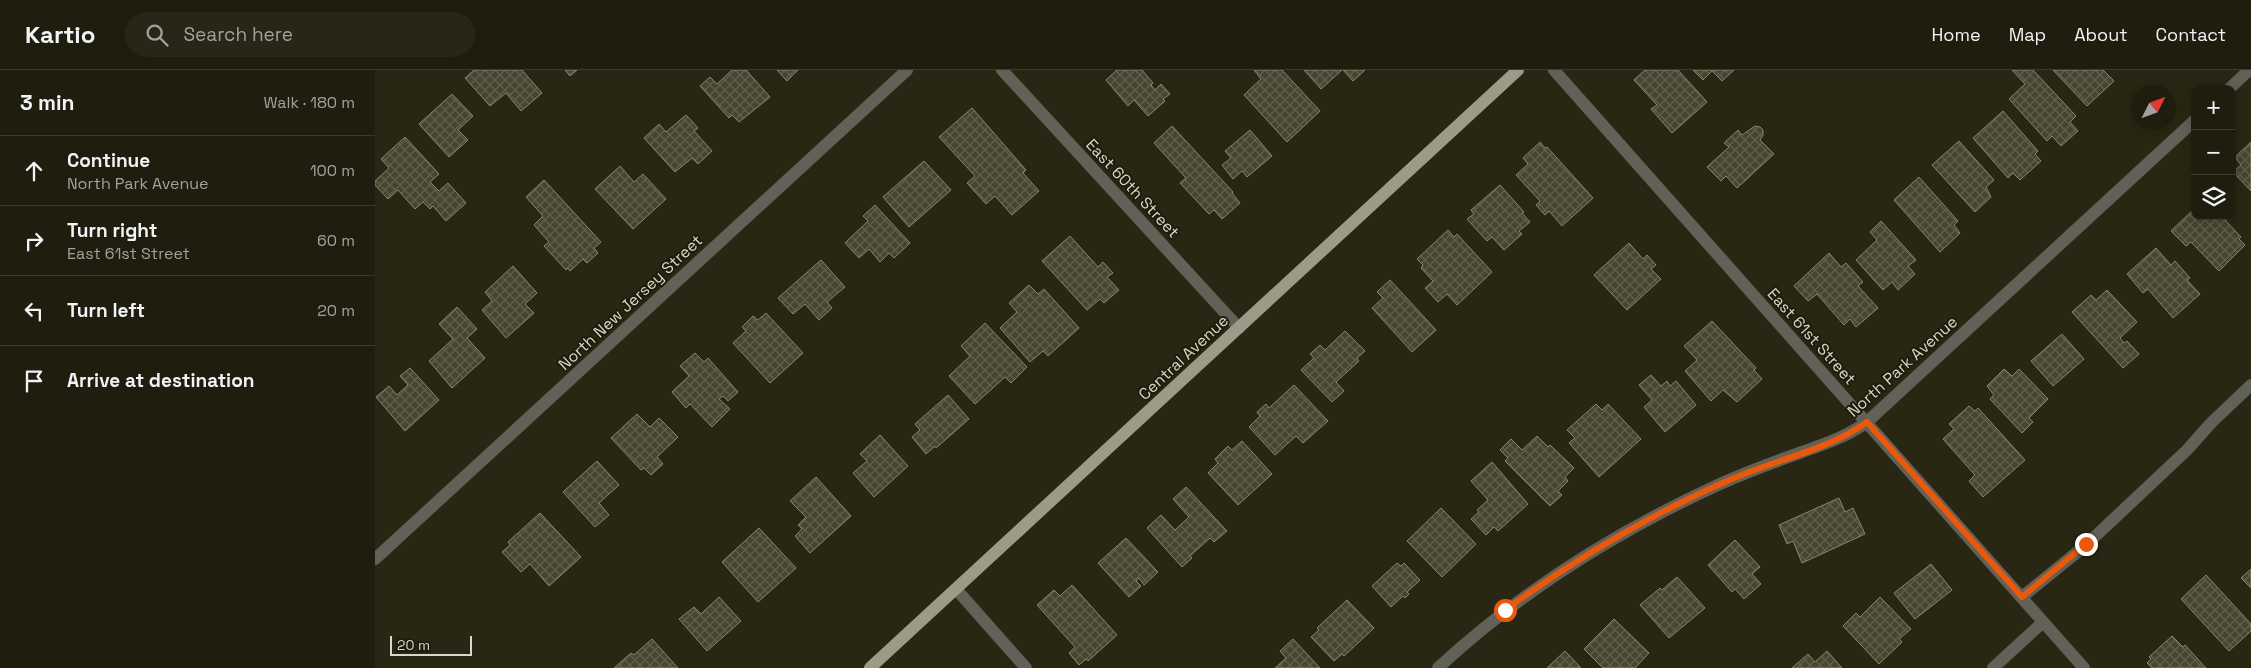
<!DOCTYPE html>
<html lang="en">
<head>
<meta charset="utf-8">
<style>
  body { margin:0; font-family:"Space Grotesk",sans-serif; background:#272617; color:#f1f3f6 }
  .controls { position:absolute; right:15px; top:15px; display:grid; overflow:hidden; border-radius:10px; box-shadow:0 2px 12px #0003 }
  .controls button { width:45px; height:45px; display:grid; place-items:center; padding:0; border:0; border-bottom:1px solid #3c3b2e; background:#1f1d0e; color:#f1f3f6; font:25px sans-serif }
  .compass { position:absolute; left:1756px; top:15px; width:45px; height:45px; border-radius:50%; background:#1f1d0e; box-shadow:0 2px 12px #0003; rotate:48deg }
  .scale { position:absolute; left:15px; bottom:12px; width:82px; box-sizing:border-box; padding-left:5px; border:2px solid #d8d7cb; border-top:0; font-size:14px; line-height:18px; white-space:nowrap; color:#d8d7cb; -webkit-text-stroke:4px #1f1d09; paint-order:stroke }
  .stop { position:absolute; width:15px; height:15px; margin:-11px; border:4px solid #ea580c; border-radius:50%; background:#fff }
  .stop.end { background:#ea580c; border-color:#fff; box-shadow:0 1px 5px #0008 }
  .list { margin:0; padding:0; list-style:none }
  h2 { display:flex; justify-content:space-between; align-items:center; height:65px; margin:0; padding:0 20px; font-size:21px }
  h2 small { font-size:16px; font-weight:400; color:#a1a29e }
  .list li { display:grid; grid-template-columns:32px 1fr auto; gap:15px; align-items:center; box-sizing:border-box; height:70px; padding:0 20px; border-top:1px solid #3c3b2e }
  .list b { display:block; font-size:19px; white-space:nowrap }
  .list p { margin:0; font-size:16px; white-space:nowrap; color:#a1a29e }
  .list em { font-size:16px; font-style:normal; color:#a1a29e }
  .icon { flex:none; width:28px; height:28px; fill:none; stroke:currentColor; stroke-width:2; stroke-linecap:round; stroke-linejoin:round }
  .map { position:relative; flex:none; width:1876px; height:598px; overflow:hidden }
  header { display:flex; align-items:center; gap:30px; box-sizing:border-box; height:70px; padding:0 25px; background:#1f1d0e; border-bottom:1px solid #3c3b2e }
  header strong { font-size:24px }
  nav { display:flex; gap:28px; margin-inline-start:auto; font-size:18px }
  .search { width:350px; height:45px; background:#272617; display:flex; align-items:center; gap:12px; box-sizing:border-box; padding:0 18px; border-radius:28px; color:#a1a29e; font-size:19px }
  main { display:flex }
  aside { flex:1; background:#1f1d0e }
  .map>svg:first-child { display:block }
  .building { fill:url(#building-cross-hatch); stroke:#88866e }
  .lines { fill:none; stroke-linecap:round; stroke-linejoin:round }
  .minor { stroke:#626157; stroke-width:12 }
  .major { stroke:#9d9b87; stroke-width:12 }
  .route { stroke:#ea580c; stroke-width:6 }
  .labels { text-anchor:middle; stroke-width:4; stroke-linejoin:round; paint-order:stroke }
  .street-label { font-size:16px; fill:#d8d7cb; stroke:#1f1d09 }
</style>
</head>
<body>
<header>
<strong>Kartio</strong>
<div class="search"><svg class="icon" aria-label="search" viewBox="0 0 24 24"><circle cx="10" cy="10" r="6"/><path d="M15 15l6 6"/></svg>Search here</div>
<nav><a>Home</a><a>Map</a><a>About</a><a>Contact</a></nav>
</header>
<main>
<aside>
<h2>3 min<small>Walk · 180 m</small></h2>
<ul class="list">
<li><svg class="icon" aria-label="ahead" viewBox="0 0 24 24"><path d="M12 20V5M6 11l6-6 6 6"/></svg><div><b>Continue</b><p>North Park Avenue</p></div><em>100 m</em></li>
<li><svg class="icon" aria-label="right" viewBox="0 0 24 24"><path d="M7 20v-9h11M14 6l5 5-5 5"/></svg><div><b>Turn right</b><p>East 61st Street</p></div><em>60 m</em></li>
<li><svg class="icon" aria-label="left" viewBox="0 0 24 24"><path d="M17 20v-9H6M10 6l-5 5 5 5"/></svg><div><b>Turn left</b></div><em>20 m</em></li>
<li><svg class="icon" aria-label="arrive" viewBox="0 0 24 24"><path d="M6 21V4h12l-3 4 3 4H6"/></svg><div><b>Arrive at destination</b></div></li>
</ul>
</aside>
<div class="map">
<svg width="1876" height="598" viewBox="0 0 1876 598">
  <defs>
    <pattern id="building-cross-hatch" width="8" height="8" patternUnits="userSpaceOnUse" patternTransform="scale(1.25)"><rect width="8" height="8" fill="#474530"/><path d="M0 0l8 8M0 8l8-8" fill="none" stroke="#615f4d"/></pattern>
  </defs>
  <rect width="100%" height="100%" fill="#292713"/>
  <path class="building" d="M99 0H147L167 23 146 41 131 23 115 36 90 8Z
    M190 0H202L195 6Z
    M357 0H371L395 27 364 52 357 45 354 48 325 16 335 7 342 14Z
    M402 0H423L412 11Z
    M742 0H767L778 13 776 15 780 20 786 14 795 24 788 29 790 31 773 46 759 30 753 36 731 10Z
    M879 0H907L945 41 912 72 869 25 886 9Z
    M929 0H967L946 19Z
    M968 0H990L978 11Z
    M1270 0H1303L1332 32 1297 63 1276 39 1282 35 1259 10Z
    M1318 0H1359L1347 11 1337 1 1328 10Z
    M1637 0H1658L1701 46 1695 52 1703 61 1686 76 1677 66 1672 71 1634 29 1650 14Z
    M1678 0H1728L1739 11 1712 36Z
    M77 24 98 46 83 60 93 70 74 87 44 54Z
    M597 38 651 100 648 103 664 121 637 145 620 126 611 134 592 113 600 106 564 67Z
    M1628 41 1663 81 1660 84 1666 91 1645 110 1638 103 1633 108 1598 68Z
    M311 45 323 58 319 61 337 81 323 94 317 88 300 102 269 68 284 54 291 62Z
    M797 56 858 122 857 123 865 133 847 149 839 140 834 144 805 113 811 108 779 73Z
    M1380 56 1385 57 1388 60V65L1385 70 1399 84 1362 118 1351 106 1346 111 1332 97 1354 77 1349 73 1363 60 1367 65Z
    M875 60 897 86 872 107 867 101 858 109 847 95 856 88 850 81Z
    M30 67 64 104 55 112 64 121 73 113 91 133 71 151 58 136 55 139 48 132 40 139 23 120 13 129 0 115V111L14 98 6 89Z
    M1584 71 1619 110 1611 117 1616 127 1600 142 1557 95Z
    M1165 72 1170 78 1172 77 1218 128 1187 156 1174 141 1170 145 1161 135 1165 131 1141 105 1153 94 1148 88Z
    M1876 72V121L1858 102 1866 95 1860 87Z
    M549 91 576 120 534 157 508 127Z
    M245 96 259 112 268 104 291 129 258 159 220 119Z
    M1544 107 1583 151 1579 155 1585 163 1565 182 1519 130Z
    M169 110 226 172 219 178 223 183 212 193 208 189 195 201 193 198 191 200 169 176 174 172 159 155 168 146 151 127Z
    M1125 115 1149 142 1147 143 1155 152 1144 161 1147 164 1129 180 1117 167 1112 171 1092 149 1099 144 1096 140Z
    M500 135 535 173 519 188 514 183 505 192 494 179 484 188 470 173 493 151 488 146Z
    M1820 138V146H1846L1866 167 1864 169 1870 175 1844 201 1816 172 1811 176 1796 161Z
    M1506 151 1541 190 1533 196 1540 204 1523 220 1517 212 1508 220 1481 190 1502 170 1495 162Z
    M1073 160 1079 167 1082 164 1117 202 1082 235 1072 224 1063 232 1050 218 1058 211 1046 198 1048 195 1042 189Z
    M695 166 723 197 728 192 738 203 732 207 744 220 729 233 725 229 712 240 667 191Z
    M1254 173 1268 189 1272 185 1281 195 1276 199 1286 209 1252 240 1219 205Z
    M1781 178 1796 195 1800 191 1815 208 1812 210 1825 224 1798 248 1773 219 1768 223 1752 204Z
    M1454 183 1466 197 1471 193 1488 212 1483 216 1503 238 1481 257 1475 249 1469 255 1442 224 1433 231 1419 216Z
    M446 190 470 217 452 232 457 238 444 250 430 234 418 244 403 228Z
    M138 196 162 223 150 234 159 243 131 268 107 240 117 231 110 222Z
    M1015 210 1061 260 1037 282 997 238 1008 228 1002 222Z
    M654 215 663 224 669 219 704 258 673 286 668 281 655 292 625 258 642 242 634 233Z
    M1732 220 1762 252 1745 268 1749 273 1752 271 1764 284 1748 298 1697 242 1716 225 1721 230Z
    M82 237 102 259 92 268 110 288 77 318 54 291 78 269 64 254Z
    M391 243 428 283 395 313 358 273 371 261 367 257 378 246 383 250Z
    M1337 251 1381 298 1379 300 1387 309 1362 332 1348 320 1336 331 1310 301 1322 290 1309 276Z
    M610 253 652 297 636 313 630 307 600 334 574 306 595 286 586 276Z
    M970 261 990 281 982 288 984 291 961 312 969 321 957 332 926 300 939 288 935 284 945 275 950 280Z
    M1687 264 1709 289 1678 316 1656 291Z
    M320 283 329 292 333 288 363 322 353 331 348 326 344 329 355 339 337 357 315 334 311 338 297 322 314 306 305 296Z
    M35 298 64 330 30 361 1 327 14 316 22 325 33 315 25 306Z
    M1629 299 1637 306 1644 299 1673 329 1654 348 1658 352 1647 363 1615 329 1619 325 1612 316Z
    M1276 305 1286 316 1292 311 1295 316 1301 311 1321 335 1290 362 1269 337 1277 330 1264 315Z
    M919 315 953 351 928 373 921 366 900 385 874 357 885 346 882 342 891 334 894 338Z
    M573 325 594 349 561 378 560 376 551 384 537 367 545 360 540 354Z
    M1221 334 1227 340 1233 334 1266 369 1224 407 1194 373 1200 368 1192 360Z
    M1594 336 1600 341 1603 338 1650 390 1608 427 1594 411 1600 405 1568 369 1579 359 1574 354Z
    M262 344 275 357 284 348 303 367 282 387 288 394 276 405 269 398 266 400 236 368Z
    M505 365 533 396 499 427 478 403 492 391 485 384Z
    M1162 366 1173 377 1175 375 1199 398 1190 407 1193 411 1183 421 1187 425 1175 436 1130 391 1133 388 1125 380 1136 369 1147 380Z
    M867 371 897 404 863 435 833 403 843 393 840 389 853 376 857 380Z
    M222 391 244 415 224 433 234 445 220 457 188 422Z
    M1117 392 1153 434 1123 461 1119 457 1111 465 1096 449 1104 442 1102 440 1113 430 1096 411Z
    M441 407 476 446 435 483 420 466 427 459 423 455 431 447 415 431Z
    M811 417 852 461 839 472 835 468 815 486 817 488 807 497 772 458 786 445 800 460 814 447 798 429Z
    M1464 428 1470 442 1478 438 1490 464 1427 493 1418 471 1412 474 1404 455Z
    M1066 438 1101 474 1067 507 1032 471Z
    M165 443 206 487 174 516 155 494 146 502 127 482 135 475 133 472Z
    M384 458 421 498 383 532 347 492Z
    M751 468 783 502 769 515 764 508 761 511 766 516 754 527 723 493Z
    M1360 470 1385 497 1377 504 1386 514 1369 529 1360 519 1357 522 1333 495Z
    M1022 493 1026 496 1029 493 1045 510 1032 522 1034 524 1030 528 1028 526 1016 537 997 516Z
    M1556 494 1577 520 1540 549 1519 523Z
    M1876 499V518L1866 508Z
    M1831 505 1876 554V561L1854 581 1806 529Z
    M1302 507 1330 538 1294 568 1265 535 1285 518 1287 520Z
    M697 515 742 565 713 591 711 589 704 595 694 583 700 577 662 535 679 520 685 526Z
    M344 527 366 551 332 581 304 549 319 537 326 544Z
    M1505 527 1536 559 1524 569 1527 572 1504 594 1468 556 1481 543 1485 547Z
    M972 530 999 558 969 586 967 584 959 591 936 567 944 560 942 558Z
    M1239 549 1274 583 1260 598H1228L1209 579Z
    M1797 566 1808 577 1810 575 1831 598H1777L1772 593 1776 589 1774 587Z
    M277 569 303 598H239L256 583 259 585Z
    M918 569 945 598H900L911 588 905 581Z
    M1190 581 1206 598H1172Z
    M1452 581 1467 598H1417L1433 584 1440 592Z"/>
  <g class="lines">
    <path class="minor" d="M627 0 864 258
      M1179 0 1709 598
      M1854 19 1874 0
      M0 489 532 0
      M581 519 651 598
      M1647 527 1711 475 1812 380 1836 353 1876 315
      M1063 598C1146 521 1242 461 1345 414 1372 402 1399 392 1427 382 1450 374 1471 367 1492 352L1820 50
      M1618 598 1668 552"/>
    <path class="major" d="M495 598 1143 0"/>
  </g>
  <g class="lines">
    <path class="route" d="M1130 540C1202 488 1277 443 1359 408 1403 389 1453 380 1492 352L1647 527 1711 474"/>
  </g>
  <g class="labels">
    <g class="street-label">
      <text transform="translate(758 118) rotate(47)" y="6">East 60th Street</text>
      <text transform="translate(255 232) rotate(-43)" y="6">North New Jersey Street</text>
      <text transform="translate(1437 266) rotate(48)" y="6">East 61st Street</text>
      <text transform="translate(808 287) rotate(-43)" y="6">Central Avenue</text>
      <text transform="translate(1527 296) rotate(-42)" y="6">North Park Avenue</text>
    </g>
  </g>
</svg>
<div class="controls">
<button>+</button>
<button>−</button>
<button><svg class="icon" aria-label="layers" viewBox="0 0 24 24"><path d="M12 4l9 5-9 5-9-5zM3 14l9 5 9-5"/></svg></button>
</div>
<svg class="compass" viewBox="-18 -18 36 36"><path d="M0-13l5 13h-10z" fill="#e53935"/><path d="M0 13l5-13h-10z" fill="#a1a29e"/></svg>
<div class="scale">20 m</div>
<div class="stop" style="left:1130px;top:540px"></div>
<div class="stop end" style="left:1711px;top:474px"></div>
</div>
</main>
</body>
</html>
